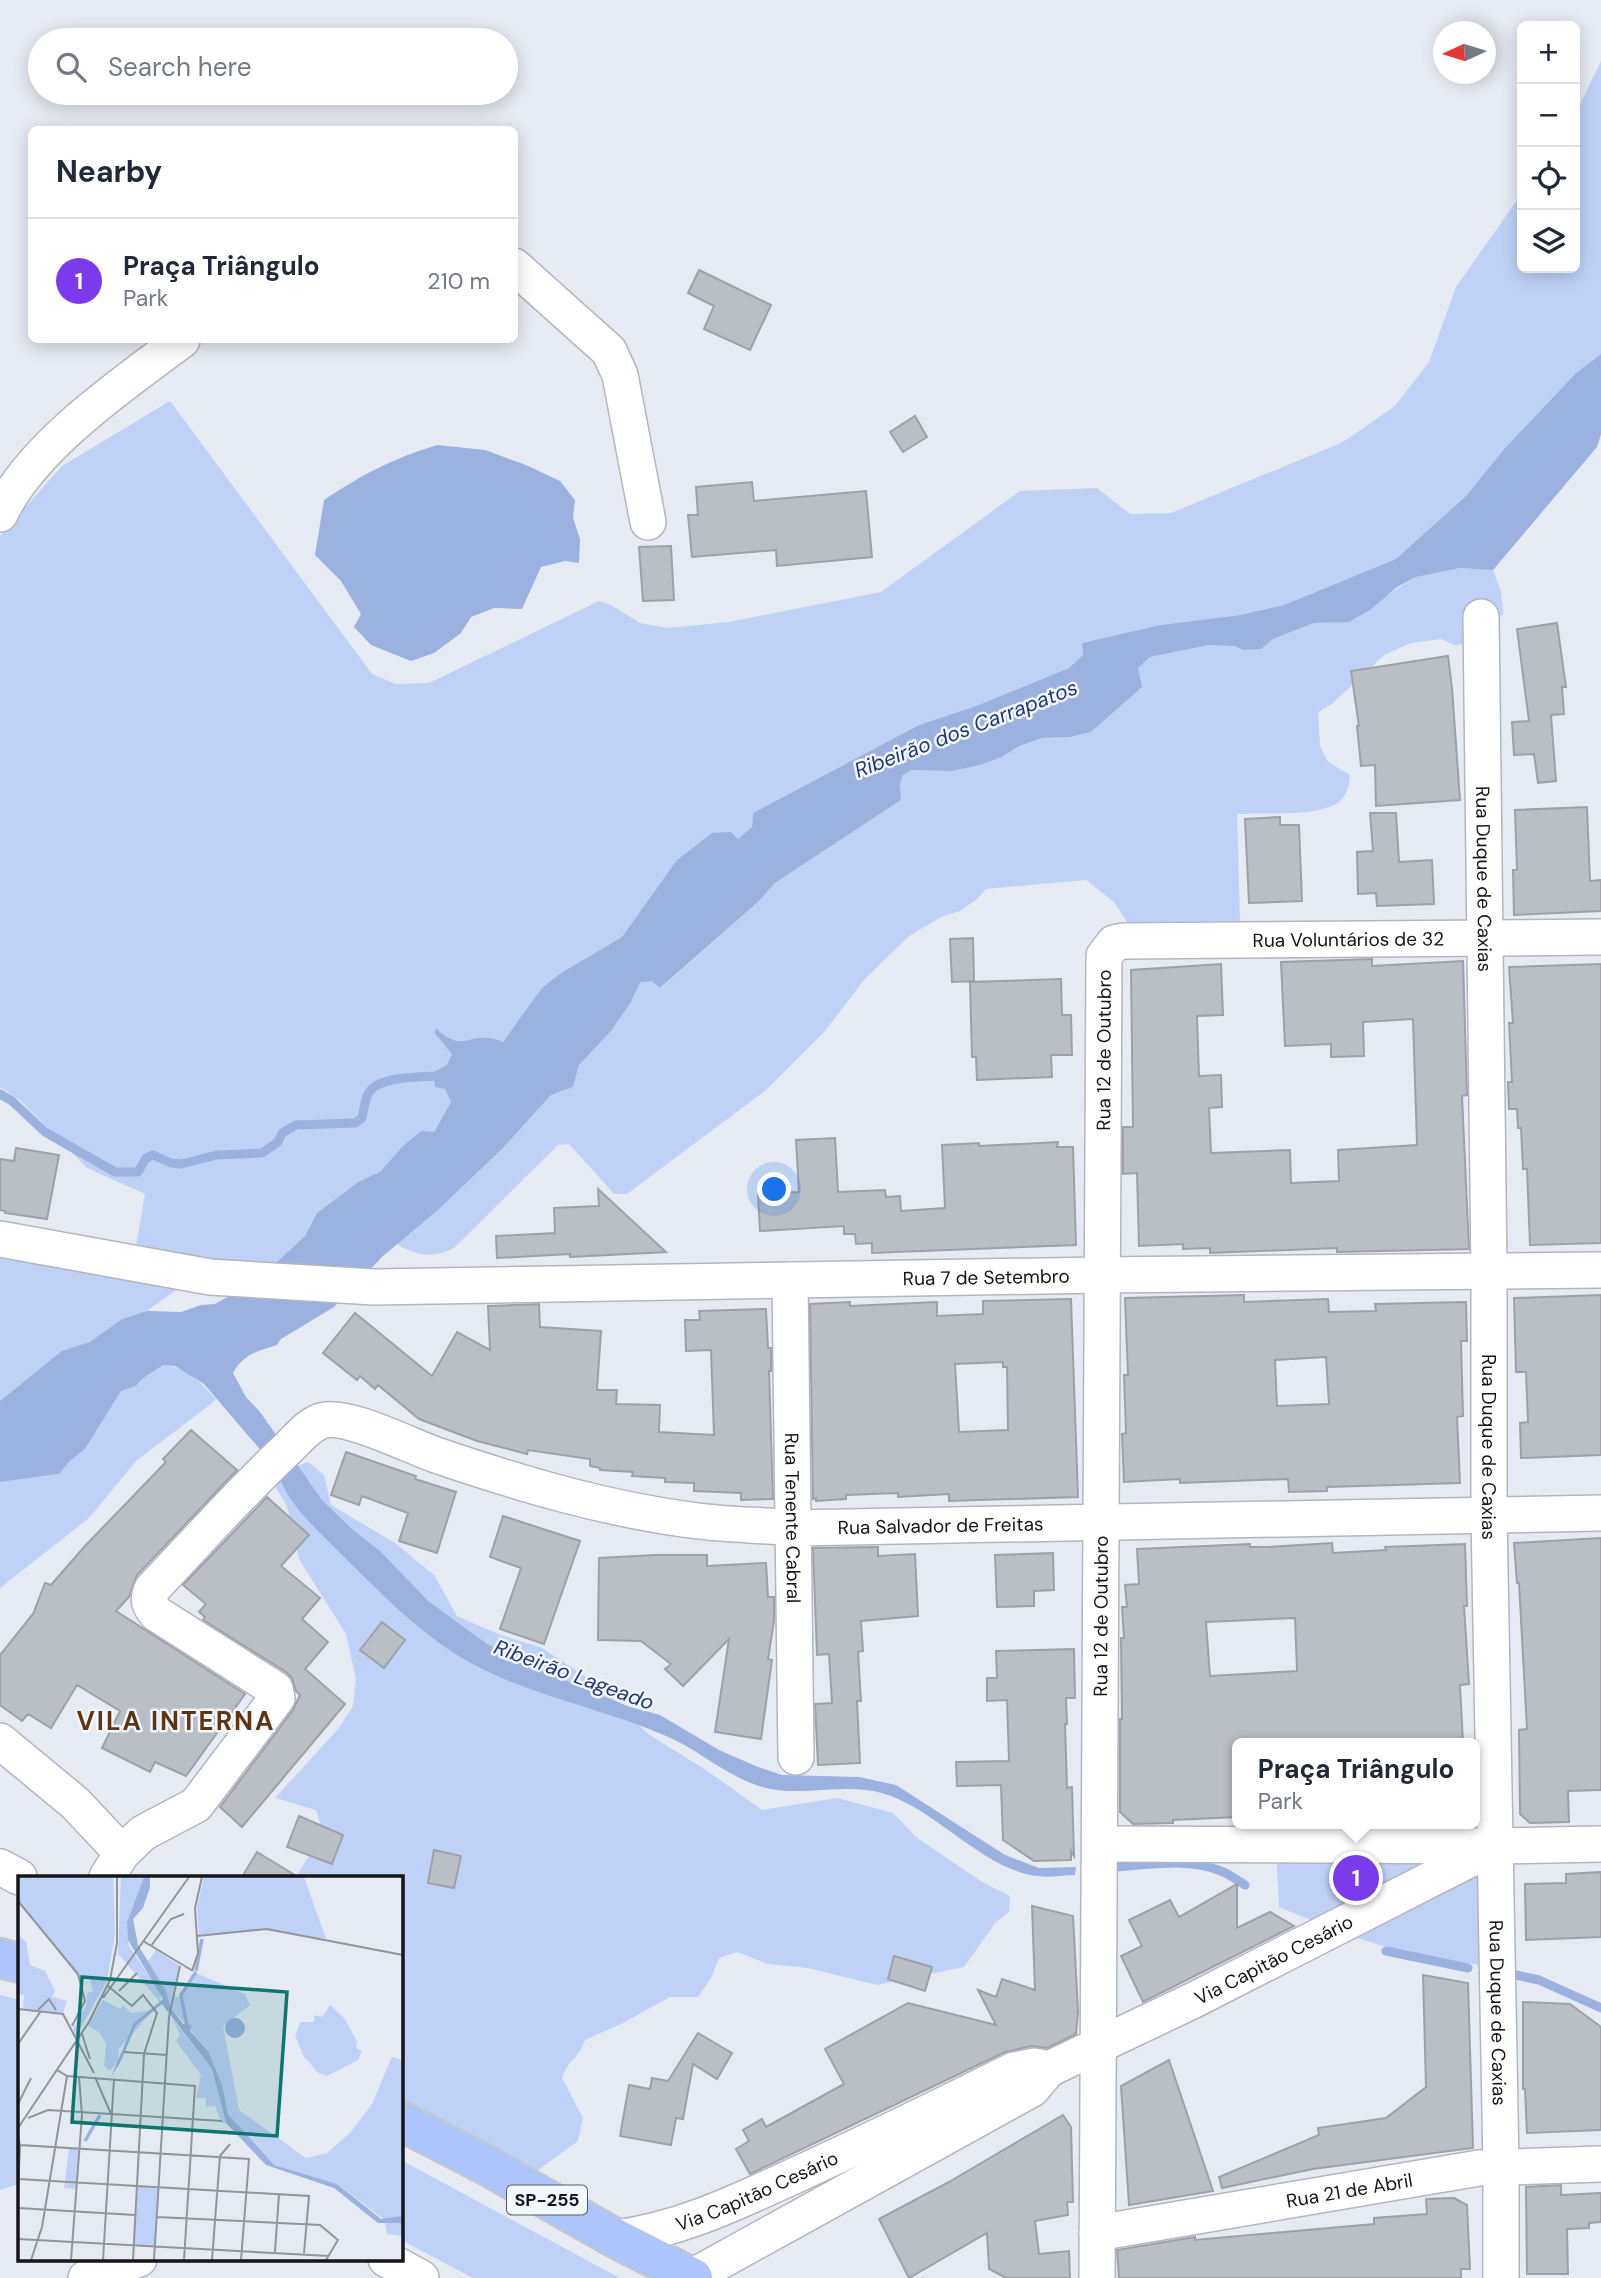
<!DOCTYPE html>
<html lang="en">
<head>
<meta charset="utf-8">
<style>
  body { margin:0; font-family:"DM Sans",sans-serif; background:#f6f6f7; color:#1f2937 }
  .controls { position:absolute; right:21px; top:21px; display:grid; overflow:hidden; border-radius:10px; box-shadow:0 4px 18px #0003 }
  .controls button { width:63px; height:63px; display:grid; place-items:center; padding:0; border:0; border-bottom:2px solid #e0e1e3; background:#fff; color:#1f2937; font:35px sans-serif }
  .compass { position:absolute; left:1433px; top:21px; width:63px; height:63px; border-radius:50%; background:#fff; box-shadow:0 4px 18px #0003; rotate:266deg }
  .you { position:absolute; left:775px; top:1190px; width:24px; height:24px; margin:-18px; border:5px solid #fff; border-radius:50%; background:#1a73e8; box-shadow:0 0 0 10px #1a73e833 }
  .badge { display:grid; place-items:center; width:46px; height:46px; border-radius:50%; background:#7c3aed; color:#fff; font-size:23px; font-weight:700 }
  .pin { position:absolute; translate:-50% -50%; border:4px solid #fff; box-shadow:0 2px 7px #0006 }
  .popup { position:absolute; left:1232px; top:1738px; width:248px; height:91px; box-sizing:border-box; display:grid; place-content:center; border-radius:10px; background:#fff; filter:drop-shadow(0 2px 5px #0005); font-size:23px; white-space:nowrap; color:#747a83 }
  .popup b { font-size:26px; color:#1f2937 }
  .popup::after { content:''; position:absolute; left:50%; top:100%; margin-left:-14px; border:14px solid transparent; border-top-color:#fff }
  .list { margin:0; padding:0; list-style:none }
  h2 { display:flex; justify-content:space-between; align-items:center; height:91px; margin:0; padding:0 28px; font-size:30px }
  h2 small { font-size:23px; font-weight:400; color:#747a83 }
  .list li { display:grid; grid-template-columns:46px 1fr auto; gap:21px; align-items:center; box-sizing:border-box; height:126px; padding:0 28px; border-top:2px solid #e0e1e3 }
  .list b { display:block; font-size:26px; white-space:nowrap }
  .list p { margin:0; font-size:23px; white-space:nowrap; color:#747a83 }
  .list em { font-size:23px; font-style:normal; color:#747a83 }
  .icon { flex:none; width:38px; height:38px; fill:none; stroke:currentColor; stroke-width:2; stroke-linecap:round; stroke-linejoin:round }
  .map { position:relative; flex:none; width:1601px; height:2278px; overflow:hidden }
  .search { position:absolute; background:#fff; box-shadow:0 4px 18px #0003; left:28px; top:28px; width:490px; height:77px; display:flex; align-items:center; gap:18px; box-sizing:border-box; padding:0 24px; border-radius:38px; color:#747a83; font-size:26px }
  .panel { position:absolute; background:#fff; box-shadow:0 4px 18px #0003; left:28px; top:126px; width:490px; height:217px; border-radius:10px }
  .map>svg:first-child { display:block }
  .green { fill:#bfd1f7 }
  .water { fill:#9bb1df }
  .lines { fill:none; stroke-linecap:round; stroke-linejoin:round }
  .stream { stroke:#9bb1df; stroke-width:9 }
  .building { fill:#babec5; stroke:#9ea1a9; stroke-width:2; fill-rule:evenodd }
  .minor-casing { stroke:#b3b6be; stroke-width:38 }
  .highway-casing { stroke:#c7c7c8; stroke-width:42 }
  .minor { stroke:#fff; stroke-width:35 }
  .highway { stroke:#acc5fc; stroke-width:38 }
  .labels { text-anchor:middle; stroke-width:5; stroke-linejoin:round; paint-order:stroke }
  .shield { fill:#f3f7ff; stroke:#585a5e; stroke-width:2 }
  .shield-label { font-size:18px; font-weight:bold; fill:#151619 }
  .street-label { font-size:19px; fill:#151619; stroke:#f3f7ff }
  .water-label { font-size:21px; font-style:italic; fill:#223870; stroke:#f3f7ff }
  .district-label { font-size:26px; font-weight:bold; letter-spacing:2px; fill:#60340f; stroke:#f3f7ff }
  .inset-river { fill:none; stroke:#9bb1df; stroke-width:3.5 }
  .inset-road { fill:none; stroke:#92959b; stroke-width:2 }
  .view { fill:#0f766e; fill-opacity:0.15; stroke:#0f766e; stroke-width:3.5 }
  .inset-edge { fill:none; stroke:#151619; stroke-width:3.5 }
</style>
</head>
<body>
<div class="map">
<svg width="1601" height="2278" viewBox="0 0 1601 2278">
  <rect width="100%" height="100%" fill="#e6eaf2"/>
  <path class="green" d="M1601 61V354L1576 373 1505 448 1466 496 1396 559 1284 605 1240 615 1160 625 1082 643 1083 655 1069 668 976 706 919 725 753 813 752 827 737 840 676 861 622 937 561 973 528 1009 503 1042C471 1027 465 1057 437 1029L435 1034 452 1054C444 1070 444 1085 451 1102L434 1132 402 1147 380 1173 358 1182 317 1213 305 1236 264 1274 134 1258 145 1194 87 1168 21 1101 0 1087V536L62 466 170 401 372 674 396 684 429 683 599 601 611 605 640 623 668 628 729 622 881 592 1020 491 1097 488 1130 514 1171 513 1343 442 1395 406 1429 362 1456 287 1522 193V268H1575V115Z
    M1460 568 1493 570 1501 592 1503 614 1464 644 1455 645 1441 639 1411 643 1384 655 1332 704 1318 712 1320 746 1328 762 1350 775C1349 785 1347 798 1336 804 1313 817 1265 812 1237 814L1240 921 1127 922 1114 902 1086 880 986 889 976 900 960 911 941 917 909 936 864 980 825 1031 766 1090 627 1194H614L569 1144 558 1145 455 1247C435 1259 416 1256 397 1244L456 1193 502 1149 551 1095 573 1087 579 1065 611 1031 631 1002 640 981H652L661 988 758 902 775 883 901 800 900 784 903 775 912 769 952 771 980 765 1002 757 1019 746 1043 738 1070 737 1091 732 1141 687 1137 668 1150 657 1209 645 1234 646 1243 650 1260 649 1273 639 1314 623H1332L1385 596 1416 577Z
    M0 1242 191 1279 147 1311 122 1319 90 1343 62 1352 0 1401Z
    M163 1365C185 1367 203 1383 216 1400L136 1461 89 1518 0 1588V1482L59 1474 70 1461 85 1449 121 1391 136 1386 142 1379Z
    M308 1462 324 1475 331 1505 395 1543 434 1575 457 1616 498 1634 542 1648 600 1686 648 1734 706 1770 762 1810 837 1798 893 1813 916 1837 982 1882 1010 1896 1009 1912 996 1922 964 1967 877 1985 808 1968 768 1964 737 1952 719 1958 711 1978 698 1997H670L623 2023 585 2040C579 2059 569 2058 562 2078L583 2118 578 2141 534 2173 401 2106V1877H296L323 1833 316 1810 275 1798 339 1728 353 1706 356 1679 346 1634 299 1559 287 1506 275 1486 283 1472Z
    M1276 1848H1485L1340 1932 1279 1907Z
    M1494 1850 1495 1968 1400 1951 1347 1935Z
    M0 1995 19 2000V2184L0 2190Z
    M401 2160 620 2278H473L401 2240Z"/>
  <path class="water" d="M1601 354V434L1597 447 1493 570 1460 568 1416 577 1397 587 1370 610 1349 622 1314 623 1273 639 1261 649 1243 650 1234 646 1209 645 1150 657 1138 668 1142 687 1091 732 1070 737 1043 738 1019 746 1002 757 980 765 952 771 912 770 903 775 900 784 901 800 775 883 758 902 660 988 652 981 640 982 631 1002 611 1031 579 1065 573 1087 551 1095 502 1149 439 1209 383 1256 334 1307 281 1339 277 1345C258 1351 243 1354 233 1373L246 1397 260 1412 322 1500 352 1529 381 1552 428 1601 487 1644 539 1669 630 1707 660 1715 719 1750 758 1767 782 1775 859 1777 896 1785 1005 1855 1039 1868 1076 1867 1075 1875C1063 1875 1050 1878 1038 1876 985 1871 937 1810 885 1794 845 1781 800 1799 759 1786 725 1775 699 1750 666 1736 602 1708 530 1696 469 1662 418 1633 377 1589 336 1549 321 1533 302 1517 290 1498 282 1486 279 1473 270 1461L204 1384 175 1366 163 1365 142 1379 136 1386 121 1391 85 1449 70 1461 59 1474 0 1482V1401L62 1351 90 1342 122 1319 147 1311 181 1312 201 1305 215 1304 240 1290 264 1274 305 1236 317 1213 358 1182 380 1172 402 1147 421 1131 434 1132 451 1102 445 1089 435 1087 434 1072 447 1065 452 1054 435 1034 436 1028C465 1057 470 1027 503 1042L542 988 561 973 622 937 676 861 712 833 731 832 738 839 752 827 753 813 919 725 976 706 1069 668 1083 655 1082 643 1160 625 1240 615 1284 605 1396 559 1466 496 1505 448 1576 373Z
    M437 445 485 450 526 465 560 481 575 500 573 518 580 539 579 563 565 561 541 567 522 609 494 608 471 617 461 633 434 653 411 661 371 645 354 627 361 614 341 581 315 555 324 500C363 474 392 459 437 445Z"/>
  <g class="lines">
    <path class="stream" d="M0 1094 12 1101 45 1132 115 1172H138L146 1158 153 1155 171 1163 181 1164 217 1155 262 1153 278 1142 282 1133 296 1125 355 1123 362 1118C364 1110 365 1096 370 1091 382 1075 428 1077 447 1076
      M1104 1868C1141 1866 1186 1856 1221 1871 1229 1874 1237 1880 1245 1885
      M1386 1951 1468 1968
      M1511 1974 1539 1980 1601 2008"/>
  </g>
  <path class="building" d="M699 270 771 305 750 350 704 329 714 306 688 293Z
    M915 416 927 437 903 452 890 432Z
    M752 482 754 501 866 491 872 557 777 566 776 550 692 557 688 515H698L696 487Z
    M671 546 674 600 643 601 639 547Z
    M1557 623 1566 687H1562L1564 714 1551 715 1556 781 1538 783 1534 754 1514 755 1512 722 1529 721 1517 629Z
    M1448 656 1452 688 1460 800 1376 806 1375 765 1361 766 1357 726H1359L1351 671Z
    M1587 807 1590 881 1601 880V911L1514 915 1513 870H1517L1515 810Z
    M1370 813H1396L1399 862 1432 860 1434 904 1377 906 1376 893 1358 894 1357 852 1373 851Z
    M1280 817V825H1299L1302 901 1249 903 1245 819Z
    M973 938 974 981 952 982 950 939Z
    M1372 959V966L1463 961 1467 1095 1462 1096 1469 1249 1337 1252V1248L1210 1253V1248L1183 1249V1244L1139 1246 1137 1173 1123 1174V1127H1133L1131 970 1221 964 1223 1015 1197 1016 1199 1076 1221 1075 1222 1107 1209 1108 1211 1153 1290 1150 1291 1183 1339 1181 1338 1150 1417 1145 1413 1019 1363 1022 1364 1056 1331 1057V1044L1285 1046 1281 962Z
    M1601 964V1243L1530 1245 1527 1169H1523L1521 1128H1518L1517 1109H1509L1508 1082H1512L1509 1023H1513L1509 967Z
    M1061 979 1062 1015H1071L1072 1055H1051L1052 1077 977 1080 976 1057H972L970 982Z
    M835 1138 838 1192 885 1190 886 1197 900 1196 901 1211 945 1208 942 1145 979 1143V1146L1058 1142 1057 1147H1073L1076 1245 872 1253V1243L856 1244 855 1234H844V1226L760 1231 758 1194 799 1192 796 1140Z
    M16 1148 59 1155 47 1219 5 1213V1211L0 1210V1159L14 1161Z
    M598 1189 666 1252 570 1257V1254L497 1258 496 1236 555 1233 554 1208 599 1206Z
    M1244 1295V1302L1328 1299 1329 1312 1376 1311 1375 1304 1466 1302 1467 1341H1461L1463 1416 1457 1417 1460 1483 1327 1487V1491L1289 1492 1288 1479 1180 1483V1479L1124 1482 1122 1434 1126 1433 1124 1375H1128L1125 1298ZM1326 1357 1329 1404 1277 1406 1275 1360Z
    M1601 1295V1455L1521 1458 1520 1423 1528 1422 1526 1372H1516L1514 1298Z
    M1071 1299 1078 1497 949 1501V1494L898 1497V1493L846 1495V1499L816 1501V1498L813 1499 810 1304 850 1302V1306L937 1302V1316L983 1314V1301ZM1003 1362V1367H1007L1008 1430 959 1432 955 1364Z
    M539 1304 540 1327 601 1331 597 1390H617L616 1404 660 1405 659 1432 714 1435 711 1350 686 1351 685 1320H700L699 1311 766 1309 768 1348H771V1371H769L773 1499 741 1500V1493L694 1491V1483L665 1482V1478L632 1476 633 1472 600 1470V1468L590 1466V1459L528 1450 527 1454 477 1441 419 1419 378 1385 375 1389 360 1376 357 1380 323 1353 355 1313 432 1376 457 1332 490 1350 488 1306Z
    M191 1430 237 1470 137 1575 129 1597 116 1611 245 1694 186 1776 155 1762 150 1772 102 1748 120 1711 77 1685 51 1728 28 1714 22 1721 0 1705V1655L33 1614 45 1583 51 1585 85 1546 166 1462 163 1459Z
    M346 1452 416 1476 415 1479 456 1492 437 1553 399 1541 408 1513 362 1496 359 1505 331 1495Z
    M267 1497 309 1535 281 1566 320 1598 302 1619 328 1642 305 1669 345 1704 242 1827 220 1807 293 1710 300 1695 296 1691 292 1678 286 1672 203 1620 205 1617 199 1612 206 1604 183 1585Z
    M503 1516 580 1541 544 1644 500 1629 521 1568 490 1557Z
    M1601 1538V1790L1568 1791 1569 1822 1530 1823 1520 1814 1519 1730 1527 1729 1519 1583H1517L1514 1543Z
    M1332 1543 1333 1553 1386 1550 1385 1547 1465 1544 1467 1606H1464L1469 1684 1460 1685 1463 1743H1237V1817L1173 1820V1823L1133 1824 1120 1812V1719H1122L1121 1638H1124L1122 1607H1127L1125 1585 1139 1584 1137 1549 1250 1544V1547H1268ZM1295 1618 1297 1671 1210 1676 1206 1622Z
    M878 1547V1556L915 1554 918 1616 861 1621 863 1651 858 1652 861 1701H857L860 1763 818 1765 815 1704 832 1703 829 1654 817 1655 813 1548Z
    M1053 1553 1054 1590 1034 1591V1606L997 1607 995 1555Z
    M655 1555H707V1566L766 1563 768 1597H774V1621L768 1659 772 1660 761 1739 715 1732 729 1639 683 1686 665 1669 671 1664 641 1641 598 1640 599 1558Z
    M382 1622 405 1640 384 1668 360 1650Z
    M1074 1649 1075 1698H1066L1067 1724H1065L1067 1788 1072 1787 1074 1856 1071 1851V1860L1034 1861 1003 1840 1001 1785 957 1786 956 1762 1009 1761 1007 1700 987 1701V1678H997L996 1651Z
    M299 1816 343 1835 332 1864 287 1847Z
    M434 1850 461 1856 454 1888 428 1883Z
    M257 1852 298 1877H242Z
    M1601 1872V1937L1526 1940 1525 1884 1566 1883V1874Z
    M1237 1884V1928L1270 1912 1294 1926 1143 2002 1121 1956 1142 1946 1129 1920 1170 1900 1179 1917Z
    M1032 1906 1073 1916 1078 2012 1076 2034 1047 2048 1031 2046 1005 2052 750 2174 736 2149 749 2141 743 2130 762 2119 766 2127 844 2084 825 2049 908 2003 996 2025 978 1990 996 1997 1002 1979 1035 1990Z
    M894 1956 932 1967 925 1991 888 1979Z
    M1423 1975 1468 1983 1473 2148 1313 2169 1222 2188 1219 2177 1319 2135 1318 2128 1386 2118 1426 2087Z
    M1523 2002 1570 2004 1601 2027V2130L1527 2133 1525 2089H1523Z
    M698 2033 732 2053 717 2079 693 2064 683 2119 676 2118 671 2145 620 2136 629 2085 650 2089 652 2078 668 2081Z
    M1169 2060 1213 2191 1129 2205 1121 2086Z
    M1063 2115 1071 2127 1073 2202H1067L1068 2215 1035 2221 1039 2254 1069 2251 1070 2278H1006L989 2269 987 2233 909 2278 879 2219 949 2182Z
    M1561 2185V2195L1601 2193V2222L1589 2223V2228L1567 2229 1568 2274H1527L1526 2187Z
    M1454 2198 1467 2205 1470 2269H1461V2278H1119L1117 2250 1195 2237V2240L1374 2224V2218L1427 2214 1426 2199Z"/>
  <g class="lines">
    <g class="minor-casing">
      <g id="minor">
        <path d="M514 266 609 351 620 375 648 522"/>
        <path d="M0 514C32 446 123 384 182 340"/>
        <path id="s1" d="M1481 617 1489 1270V1516L1501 2166V2278"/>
        <path id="s2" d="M0 1239 210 1277 374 1287 1101 1275 1601 1270"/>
        <path id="s3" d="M790 1280 796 1757"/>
        <path d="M0 1741 75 1803 122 1853"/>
        <path d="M1100 1844 1496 1846 1601 1844"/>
        <path d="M0 1867 19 1877"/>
        <path id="s4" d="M107 1877 122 1853 143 1833 196 1805 277 1698 275 1689 157 1614C149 1605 147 1600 152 1589 196 1543 238 1495 285 1451 296 1441 307 1426 321 1421 344 1412 410 1446 436 1455 521 1484 608 1510 698 1521 730 1525 762 1525 794 1528L1601 1513"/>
        <path id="s5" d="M1097 2233 1479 2168 1601 2164"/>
        <path id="s6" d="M615 2238C680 2230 737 2202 796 2175 870 2141 942 2106 1014 2070L1035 2066 1049 2069"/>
        <path d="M386 2259 421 2278"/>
        <path d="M86 2278 139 2259"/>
        <path id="s7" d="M690 2278 1032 2089 1049 2069 1194 2000 1496 1846"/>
        <path id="s8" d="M1097 2278 1104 956 1114 943 1124 941 1601 937"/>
      </g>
    </g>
    <g class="highway-casing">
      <path id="highway" d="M0 1958 19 1963
        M401 2121 486 2165 615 2238 693 2278"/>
    </g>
    <use href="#minor" class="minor"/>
    <use href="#highway" class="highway"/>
  </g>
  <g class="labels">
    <rect class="shield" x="507" y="2185.5" width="80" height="29" rx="5"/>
    <g class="shield-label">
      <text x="547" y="2206">SP-255</text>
    </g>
    <g class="street-label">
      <text dy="7" stroke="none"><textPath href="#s1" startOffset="262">Rua Duque de Caxias</textPath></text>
      <text dy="7" stroke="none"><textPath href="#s8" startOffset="1573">Rua Voluntários de 32</textPath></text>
      <text dy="7" stroke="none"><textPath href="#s8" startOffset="1228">Rua 12 de Outubro</textPath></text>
      <text dy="7" stroke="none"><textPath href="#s2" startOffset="990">Rua 7 de Setembro</textPath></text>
      <text dy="7" stroke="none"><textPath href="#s1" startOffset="830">Rua Duque de Caxias</textPath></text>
      <text dy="7" stroke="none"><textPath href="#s3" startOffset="238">Rua Tenente Cabral</textPath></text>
      <text dy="7" stroke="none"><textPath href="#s4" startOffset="1302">Rua Salvador de Freitas</textPath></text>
      <text dy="7" stroke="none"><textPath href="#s8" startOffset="662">Rua 12 de Outubro</textPath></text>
      <text dy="7" stroke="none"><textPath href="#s7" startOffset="667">Via Capitão Cesário</textPath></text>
      <text dy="7" stroke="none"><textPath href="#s1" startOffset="1396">Rua Duque de Caxias</textPath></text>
      <text dy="7" stroke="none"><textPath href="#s6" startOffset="150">Via Capitão Cesário</textPath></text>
      <text dy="7" stroke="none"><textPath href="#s5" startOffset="256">Rua 21 de Abril</textPath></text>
    </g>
    <g class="water-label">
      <text transform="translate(966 729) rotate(-21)" y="7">Ribeirão dos Carrapatos</text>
      <text transform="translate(574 1675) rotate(20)" y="7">Ribeirão Lageado</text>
    </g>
    <g class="district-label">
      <text x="176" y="1730">VILA INTERNA</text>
    </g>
  </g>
  <g transform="translate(18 1876)">
    <rect width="385" height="385" fill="#e6eaf2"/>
    <path d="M0 1H95L97 58 89 105 57 162 55 153 69 128V117L75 115 71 100 61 102 0 25ZM103 1H126L109 46 111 70 143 118 142 126 100 78ZM186 1H286L308 63 246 54 181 59 179 32ZM0 59 8 66 12 89 27 95 37 115 34 121 49 125 45 137 5 133 6 119 0 118ZM138 74 162 90 154 120 161 121 178 97 227 118 232 129 205 150 221 234 288 282 309 277 332 257 354 228 374 181 384 184 385 360 369 358 367 344 322 310 256 289 240 273 210 238 204 210 187 171 153 132 130 85ZM85 124 102 133 105 129 113 137 135 134 101 173 100 185 92 195 86 190 88 168 81 156 70 150ZM312 129 326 142 339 165 338 172 344 175 340 184 309 200 300 197 285 179 277 159 283 146H296V139L304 141ZM155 144 194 193 208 247H204L197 230 188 231V222H178L183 199 158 165 162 159ZM51 272H62L58 313 46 312ZM120 310 141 311 137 370 116 369Z" fill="#bfd1f7"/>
    <path d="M126 1H132V11L125 32 115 43 120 69 147 113 153 132 165 148 174 149 172 155 190 175 204 209 210 238 256 289 319 308 363 343 383 340 385 347H360L316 312 248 289 208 247 194 193 144 128 118 149 103 185 93 201 116 147 145 123 110 64 109 46ZM207 152a10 10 0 1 1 20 0a10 10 0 1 1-20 0Z" fill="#9bb1df"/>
    <path class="inset-river" d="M178 95 184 63M169 150 163 119 178 96M67 265 82 239"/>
    <path class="inset-road" d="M0 25 60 98 67 125 54 150M179 60 249 53 385 79M125 65 175 95M133 70 153 43 166 38M174 95 180 77 177 32 184 1M90 110 114 130 125 119 139 137 126 178 115 384M101 115 119 97M85 122 171 1M0 133 45 138 76 197M20 134 31 123 38 134M64 158 72 183M0 168 23 135M106 176 149 179M39 194 49 200 177 210 166 384M77 201 93 238M0 228 13 202M10 242 30 234 204 245M0 252 71 146 92 104 99 67V1M0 261 2 269 231 283 223 384M0 303 291 320 286 377M0 320 2 269M0 332 117 339M139 341 302 349 320 364 308 384M0 363 311 380M257 376 261 318M13 384 24 351 49 200M53 384 64 239 61 201M85 384 96 203M136 384 151 141 162 90M194 384 202 280 212 268"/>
    <path class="view" d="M64 101 269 116 259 260 54 246Z"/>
    <rect width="385" height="385" class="inset-edge"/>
  </g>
</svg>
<div class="controls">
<button>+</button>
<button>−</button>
<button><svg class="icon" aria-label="locate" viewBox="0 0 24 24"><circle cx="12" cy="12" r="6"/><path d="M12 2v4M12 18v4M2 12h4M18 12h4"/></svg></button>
<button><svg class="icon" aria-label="layers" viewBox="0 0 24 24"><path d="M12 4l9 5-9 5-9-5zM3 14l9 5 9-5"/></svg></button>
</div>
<svg class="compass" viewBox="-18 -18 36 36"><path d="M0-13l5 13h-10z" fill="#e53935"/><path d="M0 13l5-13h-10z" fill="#747a83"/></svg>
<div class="you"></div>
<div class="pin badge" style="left:1356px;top:1878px">1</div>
<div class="popup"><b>Praça Triângulo</b>Park</div>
<div class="search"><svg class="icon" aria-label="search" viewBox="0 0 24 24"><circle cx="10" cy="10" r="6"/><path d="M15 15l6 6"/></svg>Search here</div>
<section class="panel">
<h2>Nearby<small></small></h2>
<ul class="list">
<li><span class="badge">1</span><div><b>Praça Triângulo</b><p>Park</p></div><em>210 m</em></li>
</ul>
</section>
</div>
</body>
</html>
